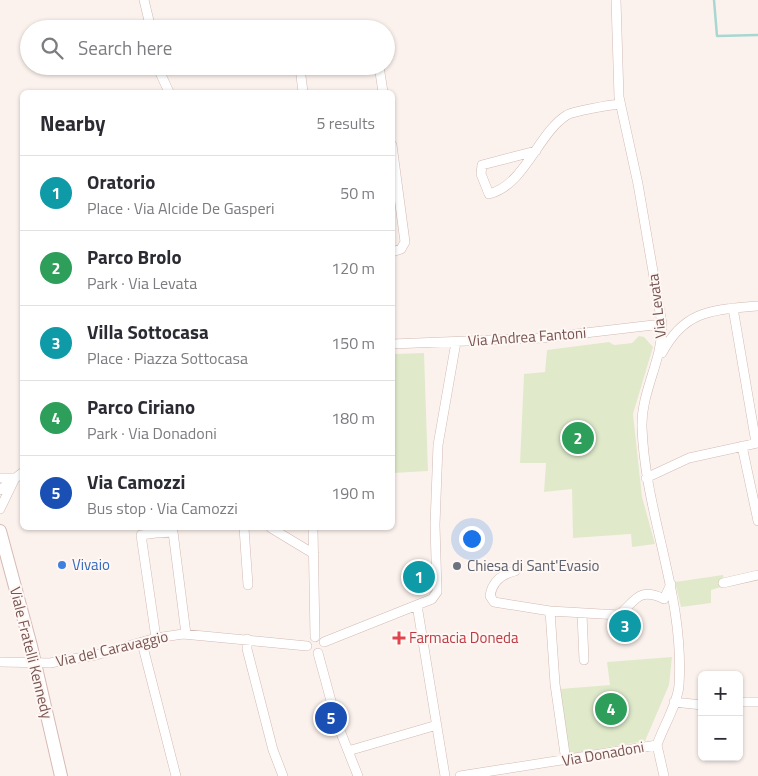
<!DOCTYPE html>
<html lang="en">
<head>
<meta charset="utf-8">
<style>
  body { margin:0; font-family:"Titillium Web",sans-serif; background:#f2f2f3; color:#2b2b33 }
  .controls { position:absolute; right:15px; bottom:15px; display:grid; overflow:hidden; border-radius:8px; box-shadow:0 1px 4px #0004 }
  .controls button { width:45px; height:45px; display:grid; place-items:center; padding:0; border:0; border-bottom:1px solid #e1e1e2; background:#fff; color:#2b2b33; font:25px sans-serif }
  .you { position:absolute; left:471px; top:538px; width:18px; height:18px; margin:-12px; border:4px solid #fff; border-radius:50%; background:#1a73e8; box-shadow:0 0 0 8px #1a73e833 }
  .badge { display:grid; place-items:center; width:32px; height:32px; border-radius:50%; background:#de5a61; color:#fff; font-size:16px; font-weight:700 }
  .pin { position:absolute; translate:-50% -50%; border:2px solid #fff; box-shadow:0 1px 5px #0006 }
  .list { margin:0; padding:0; list-style:none }
  h2 { display:flex; justify-content:space-between; align-items:center; height:65px; margin:0; padding:0 20px; font-size:21px }
  h2 small { font-size:16px; font-weight:400; color:#7c7c81 }
  .list li { display:grid; grid-template-columns:32px 1fr auto; gap:15px; align-items:center; box-sizing:border-box; height:75px; padding:0 20px; border-top:1px solid #e1e1e2 }
  .list b { display:block; font-size:19px; white-space:nowrap }
  .list p { margin:0; font-size:16px; white-space:nowrap; color:#7c7c81 }
  .list em { font-size:16px; font-style:normal; color:#7c7c81 }
  .icon { flex:none; width:28px; height:28px; fill:none; stroke:currentColor; stroke-width:2; stroke-linecap:round; stroke-linejoin:round }
  .map { position:relative; flex:none; width:758px; height:776px; overflow:hidden }
  .search { position:absolute; background:#fff; box-shadow:0 1px 4px #0004; left:20px; top:20px; width:375px; height:55px; display:flex; align-items:center; gap:12px; box-sizing:border-box; padding:0 18px; border-radius:28px; color:#7c7c81; font-size:19px }
  .panel { position:absolute; background:#fff; box-shadow:0 1px 4px #0004; left:20px; top:90px; width:375px; height:440px; border-radius:8px }
  .map>svg:first-child { display:block }
  .green { fill:#e0eacb }
  .lines { fill:none; stroke-linecap:round; stroke-linejoin:round }
  .stream { stroke:#a8d7d1; stroke-width:2.5 }
  .street-casing { stroke:#d1bab4; stroke-width:10 }
  .secondary-casing { stroke:#d6bab5; stroke-width:14 }
  .street { stroke:#fff; stroke-width:9 }
  .secondary { stroke:#fff; stroke-width:12 }
  .shop-dot { fill:#3f7fe0; stroke:#fef7f3; stroke-width:2 }
  .worship-dot { fill:#6b7280; stroke:#fef7f3; stroke-width:2 }
  .health-dot { fill:#e0444e; stroke:#fef7f3; stroke-width:2 }
  .labels { text-anchor:middle; stroke-width:4; stroke-linejoin:round; paint-order:stroke }
  .street-label { font-size:15px; fill:#775350; stroke:#fef7f3 }
  .shop-label { font-size:15px; fill:#366cbe; stroke:#fef7f3; text-anchor:start }
  .worship-label { font-size:15px; fill:#5b616d; stroke:#fef7f3; text-anchor:start }
  .health-label { font-size:15px; fill:#be3a42; stroke:#fef7f3; text-anchor:start }
</style>
</head>
<body>
<div class="map">
<svg width="758" height="776" viewBox="0 0 758 776">
  <rect width="100%" height="100%" fill="#fcf2ed"/>
  <path class="green" d="M639 336 644 337 653 347 633 414 642 497 655 544 632 547 631 534 573 538 572 489 544 492 546 463H520L524 374 545 372 547 350 609 342 614 345 632 343Z
    M424 353 428 471 393 473V354Z
    M723 575 724 586 711 590V603L681 607 675 582Z
    M672 657 669 685 645 741 569 754 560 689 610 685 607 662Z"/>
  <g class="lines">
    <path class="stream" d="M714 0 717 36 758 35"/>
    <g class="street-casing">
      <path id="street" d="M144 0 151 29
        M616 0 619 97 638 184 662 324C663 360 641 391 642 427 645 515 685 596 679 685 678 703 663 727 657 745
        M157 66 169 92
        M379 66 383 92
        M300 68 303 92
        M392 145 405 242 401 249 392 252
        M536 151 482 165 481 174 489 194C525 185 538 133 567 115 574 111 610 105 620 104
        M733 308 756 443
        M392 344 542 338 662 324
        M662 353C685 309 714 310 758 306
        M742 446 758 521
        M0 478H15
        M646 478 689 458 758 443
        M0 490 22 473
        M0 509 15 478
        M155 528 156 533 173 532 186 634
        M244 528 248 585
        M271 528 314 554
        M313 528 315 637
        M156 533 141 535 156 638
        M515 571C502 574 492 582 490 596L494 602 550 611 619 615C636 600 639 587 664 599L671 584
        M723 583 758 575
        M417 605 445 776
        M550 611 555 684 566 761
        M582 614 584 660
        M247 639V649L273 750 283 776
        M324 642 432 599 437 592 435 525 438 445 456 342
        M142 643 176 776
        M318 653 337 723 358 776
        M0 662 50 663 96 655 156 638 183 634 307 646
        M674 702 702 705
        M739 702H758
        M657 745 664 776
        M348 751 437 725
        M460 776 657 745"/>
    </g>
    <g class="secondary-casing">
      <path id="secondary" d="M0 531 31 646 61 776"/>
    </g>
    <use href="#street" class="street"/>
    <use href="#secondary" class="secondary"/>
  </g>
  <circle class="shop-dot" cx="62" cy="565" r="5"/>
  <circle class="worship-dot" cx="457" cy="566" r="5"/>
  <path class="health-dot" d="M396.5 630.5h5v5h5v5h-5v5h-5v-5h-5v-5h5z"/>
  <g class="labels">
    <g class="street-label">
      <text transform="translate(657 306) rotate(-97)" y="5">Via Levata</text>
      <text transform="translate(527 337) rotate(-4)" y="5">Via Andrea Fantoni</text>
      <text transform="translate(112 649) rotate(-13)" y="5">Via del Caravaggio</text>
      <text transform="translate(31 653) rotate(76)" y="5">Viale Fratelli Kennedy</text>
      <text transform="translate(603 754) rotate(-10)" y="5">Via Donadoni</text>
    </g>
    <g class="shop-label">
      <text x="72" y="570">Vivaio</text>
    </g>
    <g class="worship-label">
      <text x="467" y="571">Chiesa di Sant'Evasio</text>
    </g>
    <g class="health-label">
      <text x="409" y="643">Farmacia Doneda</text>
    </g>
  </g>
</svg>
<div class="controls">
<button>+</button>
<button>−</button>
</div>
<div class="you"></div>
<div class="pin badge" style="left:419px;top:577px;background:#0f9aa8">1</div>
<div class="pin badge" style="left:578px;top:438px;background:#2e9e5b">2</div>
<div class="pin badge" style="left:625px;top:626px;background:#0f9aa8">3</div>
<div class="pin badge" style="left:611px;top:709px;background:#2e9e5b">4</div>
<div class="pin badge" style="left:331px;top:718px;background:#1a4fb4">5</div>
<div class="search"><svg class="icon" aria-label="search" viewBox="0 0 24 24"><circle cx="10" cy="10" r="6"/><path d="M15 15l6 6"/></svg>Search here</div>
<section class="panel">
<h2>Nearby<small>5 results</small></h2>
<ul class="list">
<li><span class="badge" style="background:#0f9aa8">1</span><div><b>Oratorio</b><p>Place · Via Alcide De Gasperi</p></div><em>50 m</em></li>
<li><span class="badge" style="background:#2e9e5b">2</span><div><b>Parco Brolo</b><p>Park · Via Levata</p></div><em>120 m</em></li>
<li><span class="badge" style="background:#0f9aa8">3</span><div><b>Villa Sottocasa</b><p>Place · Piazza Sottocasa</p></div><em>150 m</em></li>
<li><span class="badge" style="background:#2e9e5b">4</span><div><b>Parco Ciriano</b><p>Park · Via Donadoni</p></div><em>180 m</em></li>
<li><span class="badge" style="background:#1a4fb4">5</span><div><b>Via Camozzi</b><p>Bus stop · Via Camozzi</p></div><em>190 m</em></li>
</ul>
</section>
</div>
</body>
</html>
